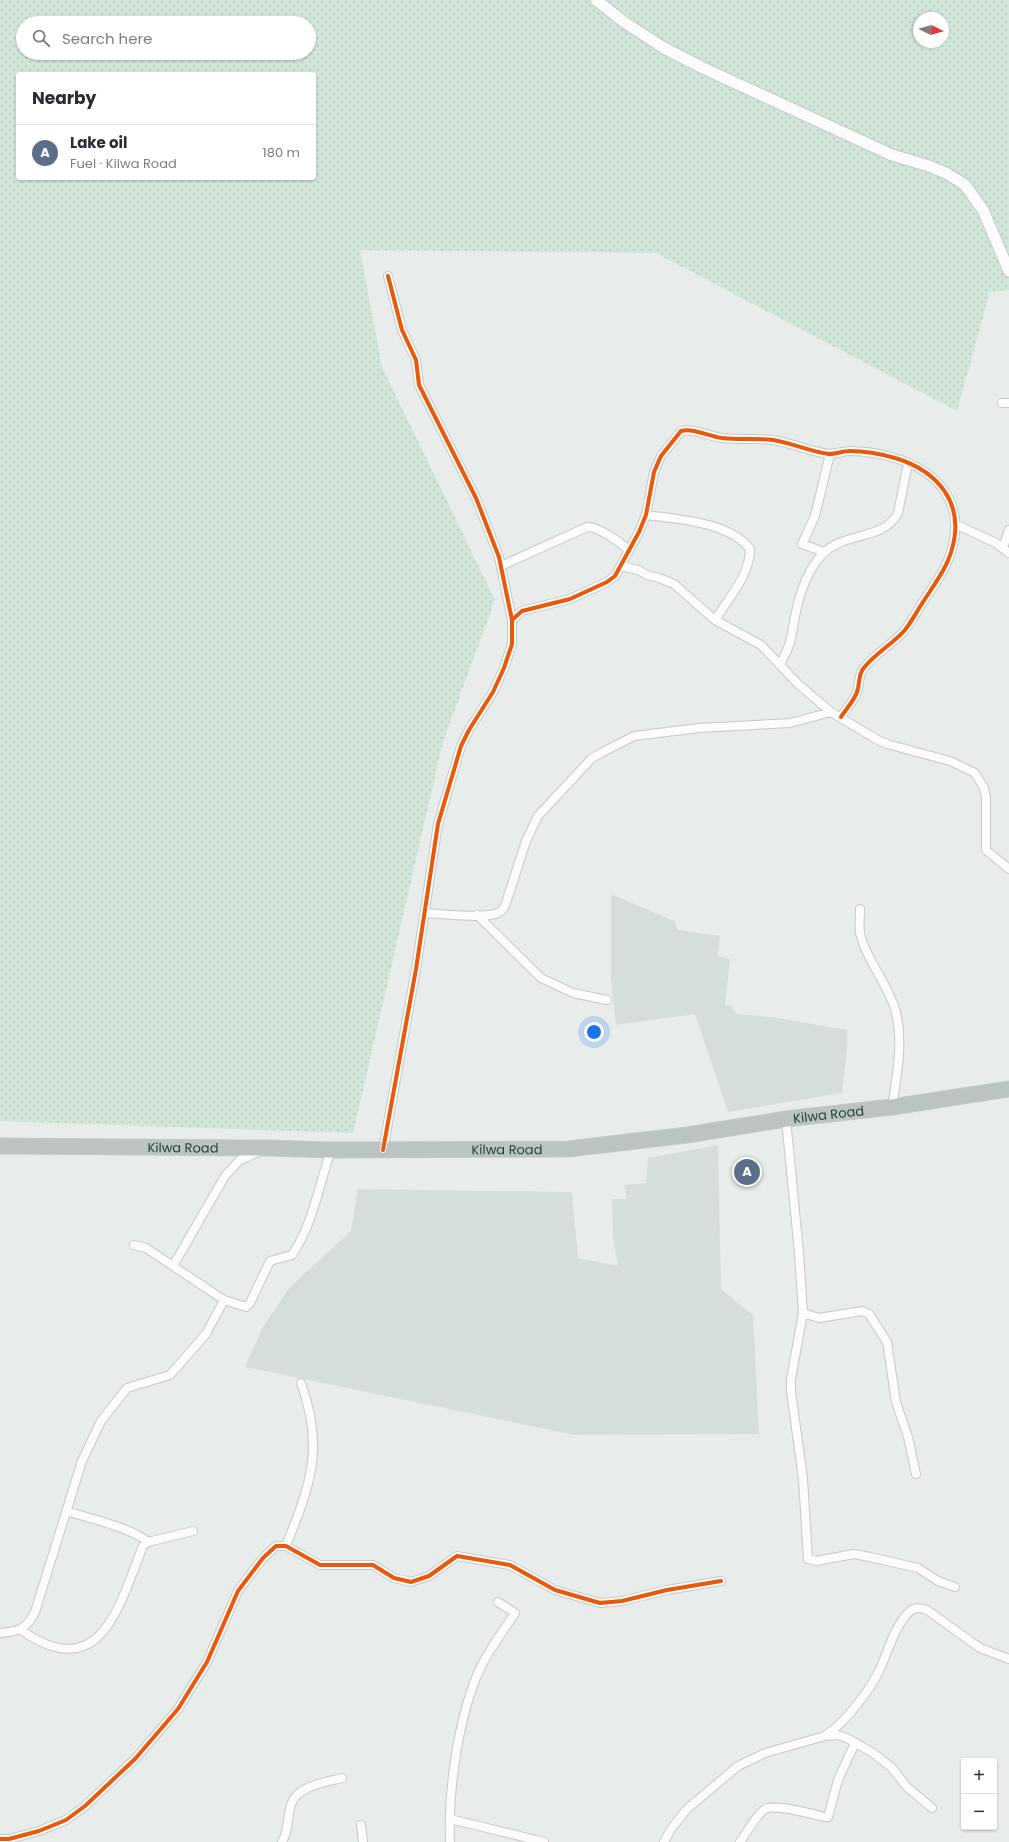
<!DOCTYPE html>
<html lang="en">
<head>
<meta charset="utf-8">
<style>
  body { margin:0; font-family:Poppins,sans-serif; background:#f7f7f7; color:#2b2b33 }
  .controls { position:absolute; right:12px; bottom:12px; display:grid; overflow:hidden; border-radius:4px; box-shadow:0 1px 3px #0004 }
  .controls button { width:36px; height:36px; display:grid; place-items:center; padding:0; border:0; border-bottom:1px solid #e1e1e2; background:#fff; color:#2b2b33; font:20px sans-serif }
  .compass { position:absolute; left:913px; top:12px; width:36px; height:36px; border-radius:50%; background:#fff; box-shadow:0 1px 3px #0004; rotate:96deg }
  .you { position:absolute; left:594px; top:1032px; width:14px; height:14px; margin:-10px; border:3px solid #fff; border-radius:50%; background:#1a73e8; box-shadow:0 0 0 6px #1a73e833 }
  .badge { display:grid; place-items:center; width:26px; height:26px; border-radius:50%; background:#7c3aed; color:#fff; font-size:13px; font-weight:700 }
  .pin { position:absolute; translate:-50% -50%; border:2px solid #fff; box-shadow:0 1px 4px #0006 }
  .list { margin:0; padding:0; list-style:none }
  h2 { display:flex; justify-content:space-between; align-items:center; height:52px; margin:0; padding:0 16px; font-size:17px }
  h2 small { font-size:13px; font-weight:400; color:#7c7c81 }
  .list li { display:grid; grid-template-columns:26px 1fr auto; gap:12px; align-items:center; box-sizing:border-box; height:56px; padding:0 16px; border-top:1px solid #e1e1e2 }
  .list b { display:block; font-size:15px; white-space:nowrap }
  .list p { margin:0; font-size:13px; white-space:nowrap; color:#7c7c81 }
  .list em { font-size:13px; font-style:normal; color:#7c7c81 }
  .icon { flex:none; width:22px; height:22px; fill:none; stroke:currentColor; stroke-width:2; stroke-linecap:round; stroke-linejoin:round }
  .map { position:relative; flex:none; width:1009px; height:1842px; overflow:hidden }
  .search { position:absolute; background:#fff; box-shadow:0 1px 3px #0004; left:16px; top:16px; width:300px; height:44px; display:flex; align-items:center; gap:10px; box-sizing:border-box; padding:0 14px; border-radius:22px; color:#7c7c81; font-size:15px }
  .panel { position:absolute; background:#fff; box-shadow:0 1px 3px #0004; left:16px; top:72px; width:300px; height:108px; border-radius:4px }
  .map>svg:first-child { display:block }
  .built { fill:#d6dedb }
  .green { fill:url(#green-dots); fill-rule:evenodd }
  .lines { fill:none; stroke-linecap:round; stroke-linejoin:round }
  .street-casing { stroke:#c5cac8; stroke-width:10 }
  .secondary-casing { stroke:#c3cbc8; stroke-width:13 }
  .highway-casing { stroke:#c3ccc9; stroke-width:17 }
  .street { stroke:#fcfcfc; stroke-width:8 }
  .secondary { stroke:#fcfcfc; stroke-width:11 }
  .highway { stroke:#bcc4c2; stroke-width:15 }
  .cycleway-casing { stroke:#f7fbf9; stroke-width:6 }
  .cycleway { stroke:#e8590c; stroke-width:4 }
  .labels { text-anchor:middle; stroke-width:3.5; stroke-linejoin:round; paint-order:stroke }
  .street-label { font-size:13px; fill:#24423a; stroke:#f7fbf9 }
</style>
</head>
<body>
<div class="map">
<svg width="1009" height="1842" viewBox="0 0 1009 1842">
  <defs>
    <pattern id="green-dots" width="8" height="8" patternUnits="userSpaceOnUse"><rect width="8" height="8" fill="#d1e6d8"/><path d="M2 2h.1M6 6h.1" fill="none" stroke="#b3c6ba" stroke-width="1.8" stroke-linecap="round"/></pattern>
  </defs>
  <rect width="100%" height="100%" fill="#e8edeb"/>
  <path class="built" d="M611 894 674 921 678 930 720 936 718 956 730 959 725 1005 731 1006 737 1014 772 1017 847 1030V1050L842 1093 728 1112 695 1014 616 1025 611 977Z
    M718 1145 721 1289 753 1315 759 1434 575 1435 245 1367 263 1327 290 1287 351 1231 358 1189 572 1192 578 1258 618 1266 613 1238 612 1199H627L624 1185 646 1183 648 1158Z"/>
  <path class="green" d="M0 0H1009V290L990 292 957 411 656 253 360 250 382 367 495 600 443 742 353 1133 0 1121ZM919 18H943V42H919ZM23 23H309V53H23ZM18 74H314V178H18Z"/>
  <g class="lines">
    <g class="street-casing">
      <path id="street" d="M1002 403H1009
        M646 515C677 519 730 522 750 549 750 575 728 599 715 620
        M955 524 996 543 1009 553
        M1003 548 1009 530
        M824 552 802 544 815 516 830 454
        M501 566 587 527C598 526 621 543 629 550
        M621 566 638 570 647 575 659 578 674 584 715 620 761 645 798 684 831 712 876 739 887 744 950 761 975 773 984 788 986 797V850L1009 869
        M512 620 522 611 570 599 607 582 615 576 639 532 646 515 654 472 661 456 681 431C694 428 708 436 722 438 739 440 756 438 773 440 792 443 811 452 829 454 836 454 843 451 850 451 865 451 881 454 895 458 938 471 965 503 952 549 947 568 934 585 923 602 917 611 912 621 905 630 893 644 874 654 863 669 858 676 860 684 857 692 854 701 846 709 841 717
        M780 665C783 658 787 652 789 645 793 634 793 623 796 612 800 592 809 566 825 552 846 532 884 540 898 513L908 463
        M860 909C860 917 859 925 860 933 866 960 887 982 895 1009 904 1040 897 1075 892 1107
        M425 913C442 914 483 919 498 913 501 912 503 909 505 906L526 841 538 816 592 758 601 753 634 736 699 728 790 723 831 712
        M477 915 541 978 573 993 607 1000
        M786 1119 799 1253 803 1313 791 1379V1391L803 1479 808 1559 816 1561 854 1554 870 1557 918 1568 938 1581 955 1587
        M383 1150 416 969 438 824 461 746 469 730 493 692 504 668 512 644V620L499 557 476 498 419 385 416 360 402 330 388 276
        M134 1245 146 1248 224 1300 246 1307 250 1303 270 1261 292 1255C313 1224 319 1185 331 1150
        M173 1266 225 1176 240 1160 261 1151
        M803 1313 819 1318 862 1311 869 1314 887 1342 896 1402 908 1437 916 1474
        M66 1511C88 1518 130 1527 148 1542
        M286 1546C310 1485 325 1449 301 1383
        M21 1630C101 1686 119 1606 143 1546L148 1542 193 1531
        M0 1633C17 1632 27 1629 35 1612L82 1461 101 1421 127 1388 170 1375 206 1334 224 1300
        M826 1735C845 1723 871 1689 880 1669 888 1651 894 1629 907 1614 913 1607 919 1607 927 1610L980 1648 1009 1659
        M450 1819 544 1842
        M361 1825 363 1842
        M0 1839H9L39 1831 66 1820 85 1806 135 1759 178 1709 207 1662 238 1591 263 1558 276 1546H286L320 1565H373L394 1578 411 1582 429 1576 457 1556 510 1565 555 1590 600 1603 622 1601 667 1590 721 1581
        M282 1842C289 1830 287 1818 291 1805 296 1786 326 1782 342 1778
        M450 1842C448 1791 458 1720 478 1673 487 1652 502 1633 515 1613L498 1602
        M664 1842 671 1829 687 1809 738 1766 765 1753 825 1736 837 1735 847 1738 873 1753 891 1767 907 1787 932 1808
        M740 1842C746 1834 756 1815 765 1809 774 1804 813 1814 824 1817H828L838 1780 855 1743"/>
    </g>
    <g class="secondary-casing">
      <path id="secondary" d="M596 0 624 22 664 48 703 68 892 155 929 166 948 174 965 185 983 210 1009 271"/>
    </g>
    <g class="highway-casing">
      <g id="highway">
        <path id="s1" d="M0 1146 269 1148 331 1150 568 1149 687 1135 786 1119 892 1107 1009 1089"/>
      </g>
    </g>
    <use href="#street" class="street"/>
    <use href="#secondary" class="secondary"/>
    <use href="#highway" class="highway"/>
    <g class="cycleway-casing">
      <path id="cycleway" d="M512 620 522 611 570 599 607 582 615 576 639 532 646 515 654 472 661 456 681 431C694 428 708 436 722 438 739 440 756 438 773 440 792 443 811 452 829 454 836 454 843 451 850 451 865 451 881 454 895 458 938 471 965 503 952 549 947 568 934 585 923 602 917 611 912 621 905 630 893 644 874 654 863 669 858 676 860 684 857 692 854 701 846 709 841 717
        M383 1150 416 969 438 824 461 746 469 730 493 692 504 668 512 644V620L499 557 476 498 419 385 416 360 402 330 388 276
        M0 1839H9L39 1831 66 1820 85 1806 135 1759 178 1709 207 1662 238 1591 263 1558 276 1546H286L320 1565H373L394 1578 411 1582 429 1576 457 1556 510 1565 555 1590 600 1603 622 1601 667 1590 721 1581"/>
    </g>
    <use href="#cycleway" class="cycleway"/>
  </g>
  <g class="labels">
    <g class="street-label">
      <text dy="5" stroke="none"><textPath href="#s1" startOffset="831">Kilwa Road</textPath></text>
      <text dy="5" stroke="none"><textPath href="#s1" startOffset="183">Kilwa Road</textPath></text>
      <text dy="5" stroke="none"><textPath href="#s1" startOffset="507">Kilwa Road</textPath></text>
    </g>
  </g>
</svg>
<div class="controls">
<button>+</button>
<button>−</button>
</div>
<svg class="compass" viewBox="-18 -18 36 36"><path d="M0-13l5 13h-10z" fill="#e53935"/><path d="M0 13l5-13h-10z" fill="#7c7c81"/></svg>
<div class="you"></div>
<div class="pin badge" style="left:747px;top:1172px;background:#5c6f8a">A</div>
<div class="search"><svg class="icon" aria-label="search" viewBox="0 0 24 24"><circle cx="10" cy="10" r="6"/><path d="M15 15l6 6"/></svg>Search here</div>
<section class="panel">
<h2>Nearby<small></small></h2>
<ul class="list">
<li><span class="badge" style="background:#5c6f8a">A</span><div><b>Lake oil</b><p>Fuel · Kilwa Road</p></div><em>180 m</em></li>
</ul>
</section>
</div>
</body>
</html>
